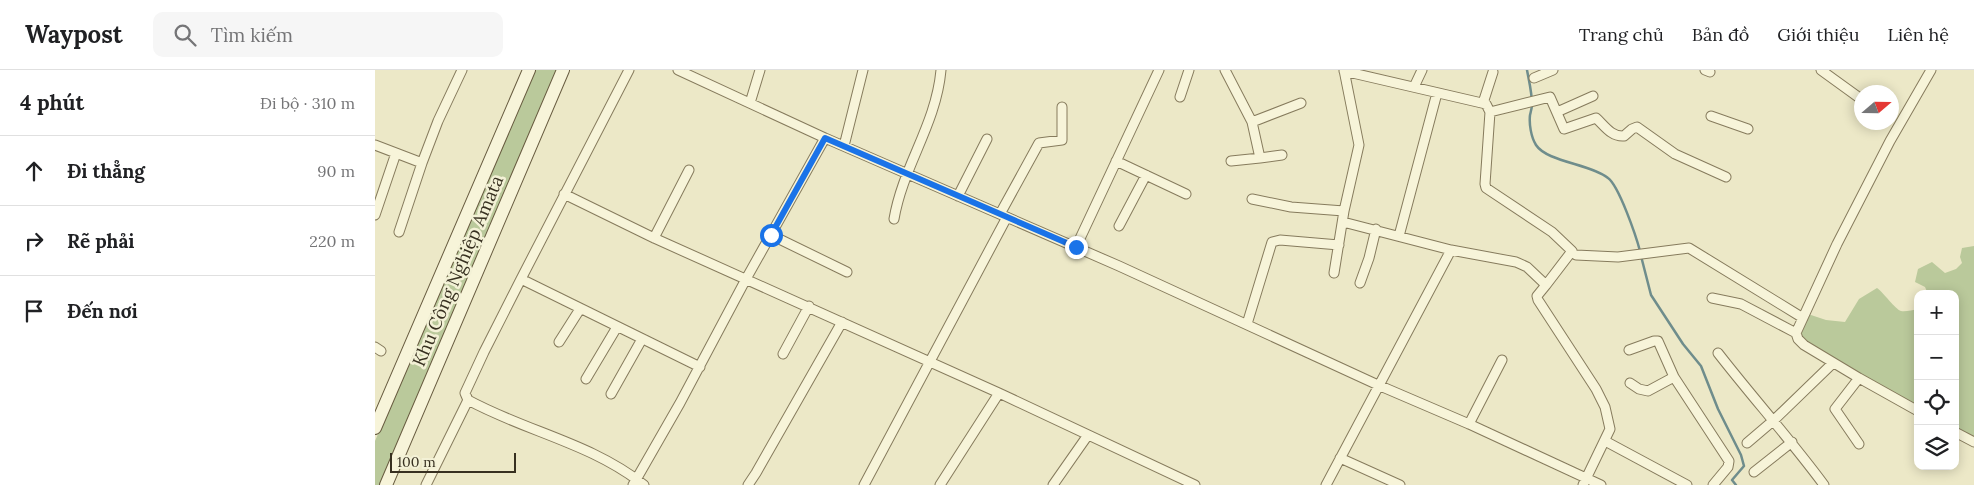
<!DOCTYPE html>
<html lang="vi">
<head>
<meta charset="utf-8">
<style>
  body { margin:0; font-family:Lora,serif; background:#f6f6f6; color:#202124 }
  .controls { position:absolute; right:15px; bottom:15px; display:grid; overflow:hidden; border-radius:10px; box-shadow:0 2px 12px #0003 }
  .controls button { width:45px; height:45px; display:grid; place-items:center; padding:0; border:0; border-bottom:1px solid #e0e0e0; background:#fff; color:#202124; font:25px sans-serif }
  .compass { position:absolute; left:1479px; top:15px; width:45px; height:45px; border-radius:50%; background:#fff; box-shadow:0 2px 12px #0003; rotate:70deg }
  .scale { position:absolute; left:15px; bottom:12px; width:126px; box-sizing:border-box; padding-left:5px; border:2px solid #373020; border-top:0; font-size:14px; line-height:18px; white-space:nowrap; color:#373020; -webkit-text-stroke:4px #f3f1d6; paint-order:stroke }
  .stop { position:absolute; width:15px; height:15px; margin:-11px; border:4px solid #1a73e8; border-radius:50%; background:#fff }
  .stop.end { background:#1a73e8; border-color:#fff; box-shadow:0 1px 5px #0008 }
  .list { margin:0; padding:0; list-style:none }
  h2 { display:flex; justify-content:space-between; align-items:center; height:65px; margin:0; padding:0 20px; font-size:21px }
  h2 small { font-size:16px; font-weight:400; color:#757577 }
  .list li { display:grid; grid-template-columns:32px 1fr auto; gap:15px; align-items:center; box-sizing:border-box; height:70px; padding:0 20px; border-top:1px solid #e0e0e0 }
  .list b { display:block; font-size:19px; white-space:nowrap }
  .list em { font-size:16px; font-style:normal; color:#757577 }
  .icon { flex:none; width:28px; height:28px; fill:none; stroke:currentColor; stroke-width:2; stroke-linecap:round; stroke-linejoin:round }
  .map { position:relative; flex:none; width:1599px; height:415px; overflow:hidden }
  header { display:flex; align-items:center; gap:30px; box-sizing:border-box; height:70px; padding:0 25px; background:#fff; border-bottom:1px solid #e0e0e0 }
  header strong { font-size:24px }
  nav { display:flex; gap:28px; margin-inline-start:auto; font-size:18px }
  .search { width:350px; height:45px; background:#f6f6f6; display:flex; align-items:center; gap:12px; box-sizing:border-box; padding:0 18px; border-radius:10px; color:#757577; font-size:19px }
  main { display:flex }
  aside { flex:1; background:#fff }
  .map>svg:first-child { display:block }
  .green { fill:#bac99b }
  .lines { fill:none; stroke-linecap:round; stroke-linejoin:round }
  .stream { stroke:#6f8d8c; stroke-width:2.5 }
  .street-casing { stroke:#867b5d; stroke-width:11 }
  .secondary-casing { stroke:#685c40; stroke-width:14 }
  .street { stroke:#f7f4d9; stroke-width:9 }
  .secondary { stroke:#f7f4d9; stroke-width:12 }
  .route { stroke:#1a73e8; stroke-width:6 }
  .labels { text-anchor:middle; stroke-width:5; stroke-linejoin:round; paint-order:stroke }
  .street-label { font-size:18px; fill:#373020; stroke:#f3f1d6 }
</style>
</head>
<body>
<header>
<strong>Waypost</strong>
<div class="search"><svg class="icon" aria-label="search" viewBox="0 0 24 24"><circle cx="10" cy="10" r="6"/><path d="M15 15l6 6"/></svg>Tìm kiếm</div>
<nav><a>Trang chủ</a><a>Bản đồ</a><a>Giới thiệu</a><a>Liên hệ</a></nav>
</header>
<main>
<aside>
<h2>4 phút<small>Đi bộ · 310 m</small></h2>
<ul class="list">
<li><svg class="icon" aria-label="ahead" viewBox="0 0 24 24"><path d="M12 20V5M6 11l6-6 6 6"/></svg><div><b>Đi thẳng</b></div><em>90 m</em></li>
<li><svg class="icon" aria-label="right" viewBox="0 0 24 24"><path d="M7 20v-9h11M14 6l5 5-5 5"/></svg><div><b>Rẽ phải</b></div><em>220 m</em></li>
<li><svg class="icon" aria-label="arrive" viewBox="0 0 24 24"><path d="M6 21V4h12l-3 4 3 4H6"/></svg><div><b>Đến nơi</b></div></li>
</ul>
</aside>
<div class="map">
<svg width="1599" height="415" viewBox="0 0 1599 415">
  <rect width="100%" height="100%" fill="#ece8c7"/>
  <path class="green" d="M160 0H182L5 415H0V371Z
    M1599 176V368L1580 358V224H1553L1550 217 1540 212 1543 199 1557 192 1570 203 1581 199 1587 193 1585 187 1587 178Z
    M1502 218C1509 223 1520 239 1526 241 1530 242 1538 240 1543 239V337L1431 272 1424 266 1433 244 1451 250 1470 252 1484 229Z"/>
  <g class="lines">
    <path class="stream" d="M1152 0C1154 11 1157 23 1157 34 1157 38 1156 41 1155 45 1154 54 1156 67 1161 75 1172 92 1216 94 1233 108 1244 116 1261 166 1265 181
      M1266 186 1276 225 1308 274 1326 296 1343 339 1366 385 1369 396 1357 410 1361 415"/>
    <g class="street-casing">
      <path id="street" d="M254 0 146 209 325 297
        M303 0 450 68 744 196 1003 315 1094 354 1226 415
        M850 0 877 52 926 33
        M1330 0 1335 2
        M1446 0 1486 29
        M969 1 1111 34 1115 42 1110 114 1111 118 1177 162 1197 181 1171 215
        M1159 8 1178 0
        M1039 17 1047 0
        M805 27 814 0
        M375 33 385 0
        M1108 33 1118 2
        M1115 42 1175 27 1189 59 1221 48C1229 55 1236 67 1249 66L1257 59 1262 57 1300 84 1351 107
        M1182 42 1218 26
        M1336 46 1373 59
        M877 52 885 88 907 85
        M0 75 47 93 63 51 87 0
        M469 76 488 0
        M741 91 811 124
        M856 91 885 88
        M189 124 279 168 624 323 820 415
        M583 126 612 69
        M877 129 916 137 969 141
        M625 144 664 73 687 70V37
        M0 145 21 83
        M519 149C528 96 561 55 566 0
        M968 152 1076 180 1141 192 1152 197 1171 215 1162 226 1163 230 1221 319 1230 337 1235 359 1208 415
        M744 156 771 105
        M24 162 47 93
        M396 165 472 202
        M1024 166 1062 23
        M279 168 314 100
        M701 177 784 0
        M1201 185 1243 187 1314 178 1428 248
        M959 203 969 141 984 75 969 0
        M146 209 109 282 90 323 93 330C152 362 216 373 269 415
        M985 213 994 188 1001 159
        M1337 228 1366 234 1421 263
        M872 254 897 172 905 170 964 175
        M184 272 205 239
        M0 277 6 281
        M1254 280 1279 271H1283L1299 307 1273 321 1264 319 1255 313
        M1343 283C1378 328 1415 369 1449 415
        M408 284 434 236
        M1299 307 1354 391 1353 397 1338 415
        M211 309 242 257
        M236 324 267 269
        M1543 341 1484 308 1429 275 1423 269 1421 263 1462 174 1515 71 1556 0
        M1094 354 1127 290
        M1580 362 1599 372
        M1230 371 1312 415
        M1372 373 1399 350 1458 293
        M1484 374 1460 339 1484 308
        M965 388 1025 415
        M1379 402 1417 372
        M51 415 93 330
        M258 415 305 333 371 209 450 68
        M373 415 381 403 467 252
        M489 415 632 147
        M565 415 624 323
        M678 415 713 365
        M951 415 1076 180"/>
    </g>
    <g class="secondary-casing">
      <path id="secondary" d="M0 358 154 0
        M11 415 188 0"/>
    </g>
    <use href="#street" class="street"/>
    <use href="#secondary" class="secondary"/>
  </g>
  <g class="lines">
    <path class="route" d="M396 165 450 68 701 177"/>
  </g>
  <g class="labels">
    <g class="street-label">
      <text transform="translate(83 201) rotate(-67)" y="6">Khu Công Nghiệp Amata</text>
    </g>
  </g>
</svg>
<div class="controls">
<button>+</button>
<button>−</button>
<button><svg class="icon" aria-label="locate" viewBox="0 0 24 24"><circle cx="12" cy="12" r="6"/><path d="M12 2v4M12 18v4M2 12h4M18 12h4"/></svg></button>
<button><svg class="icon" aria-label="layers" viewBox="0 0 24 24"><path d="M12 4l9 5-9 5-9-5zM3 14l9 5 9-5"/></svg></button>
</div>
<svg class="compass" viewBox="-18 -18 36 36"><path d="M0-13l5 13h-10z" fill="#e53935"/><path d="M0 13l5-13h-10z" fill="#757577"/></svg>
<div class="scale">100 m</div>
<div class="stop" style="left:396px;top:165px"></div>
<div class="stop end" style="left:701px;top:177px"></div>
</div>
</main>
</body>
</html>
